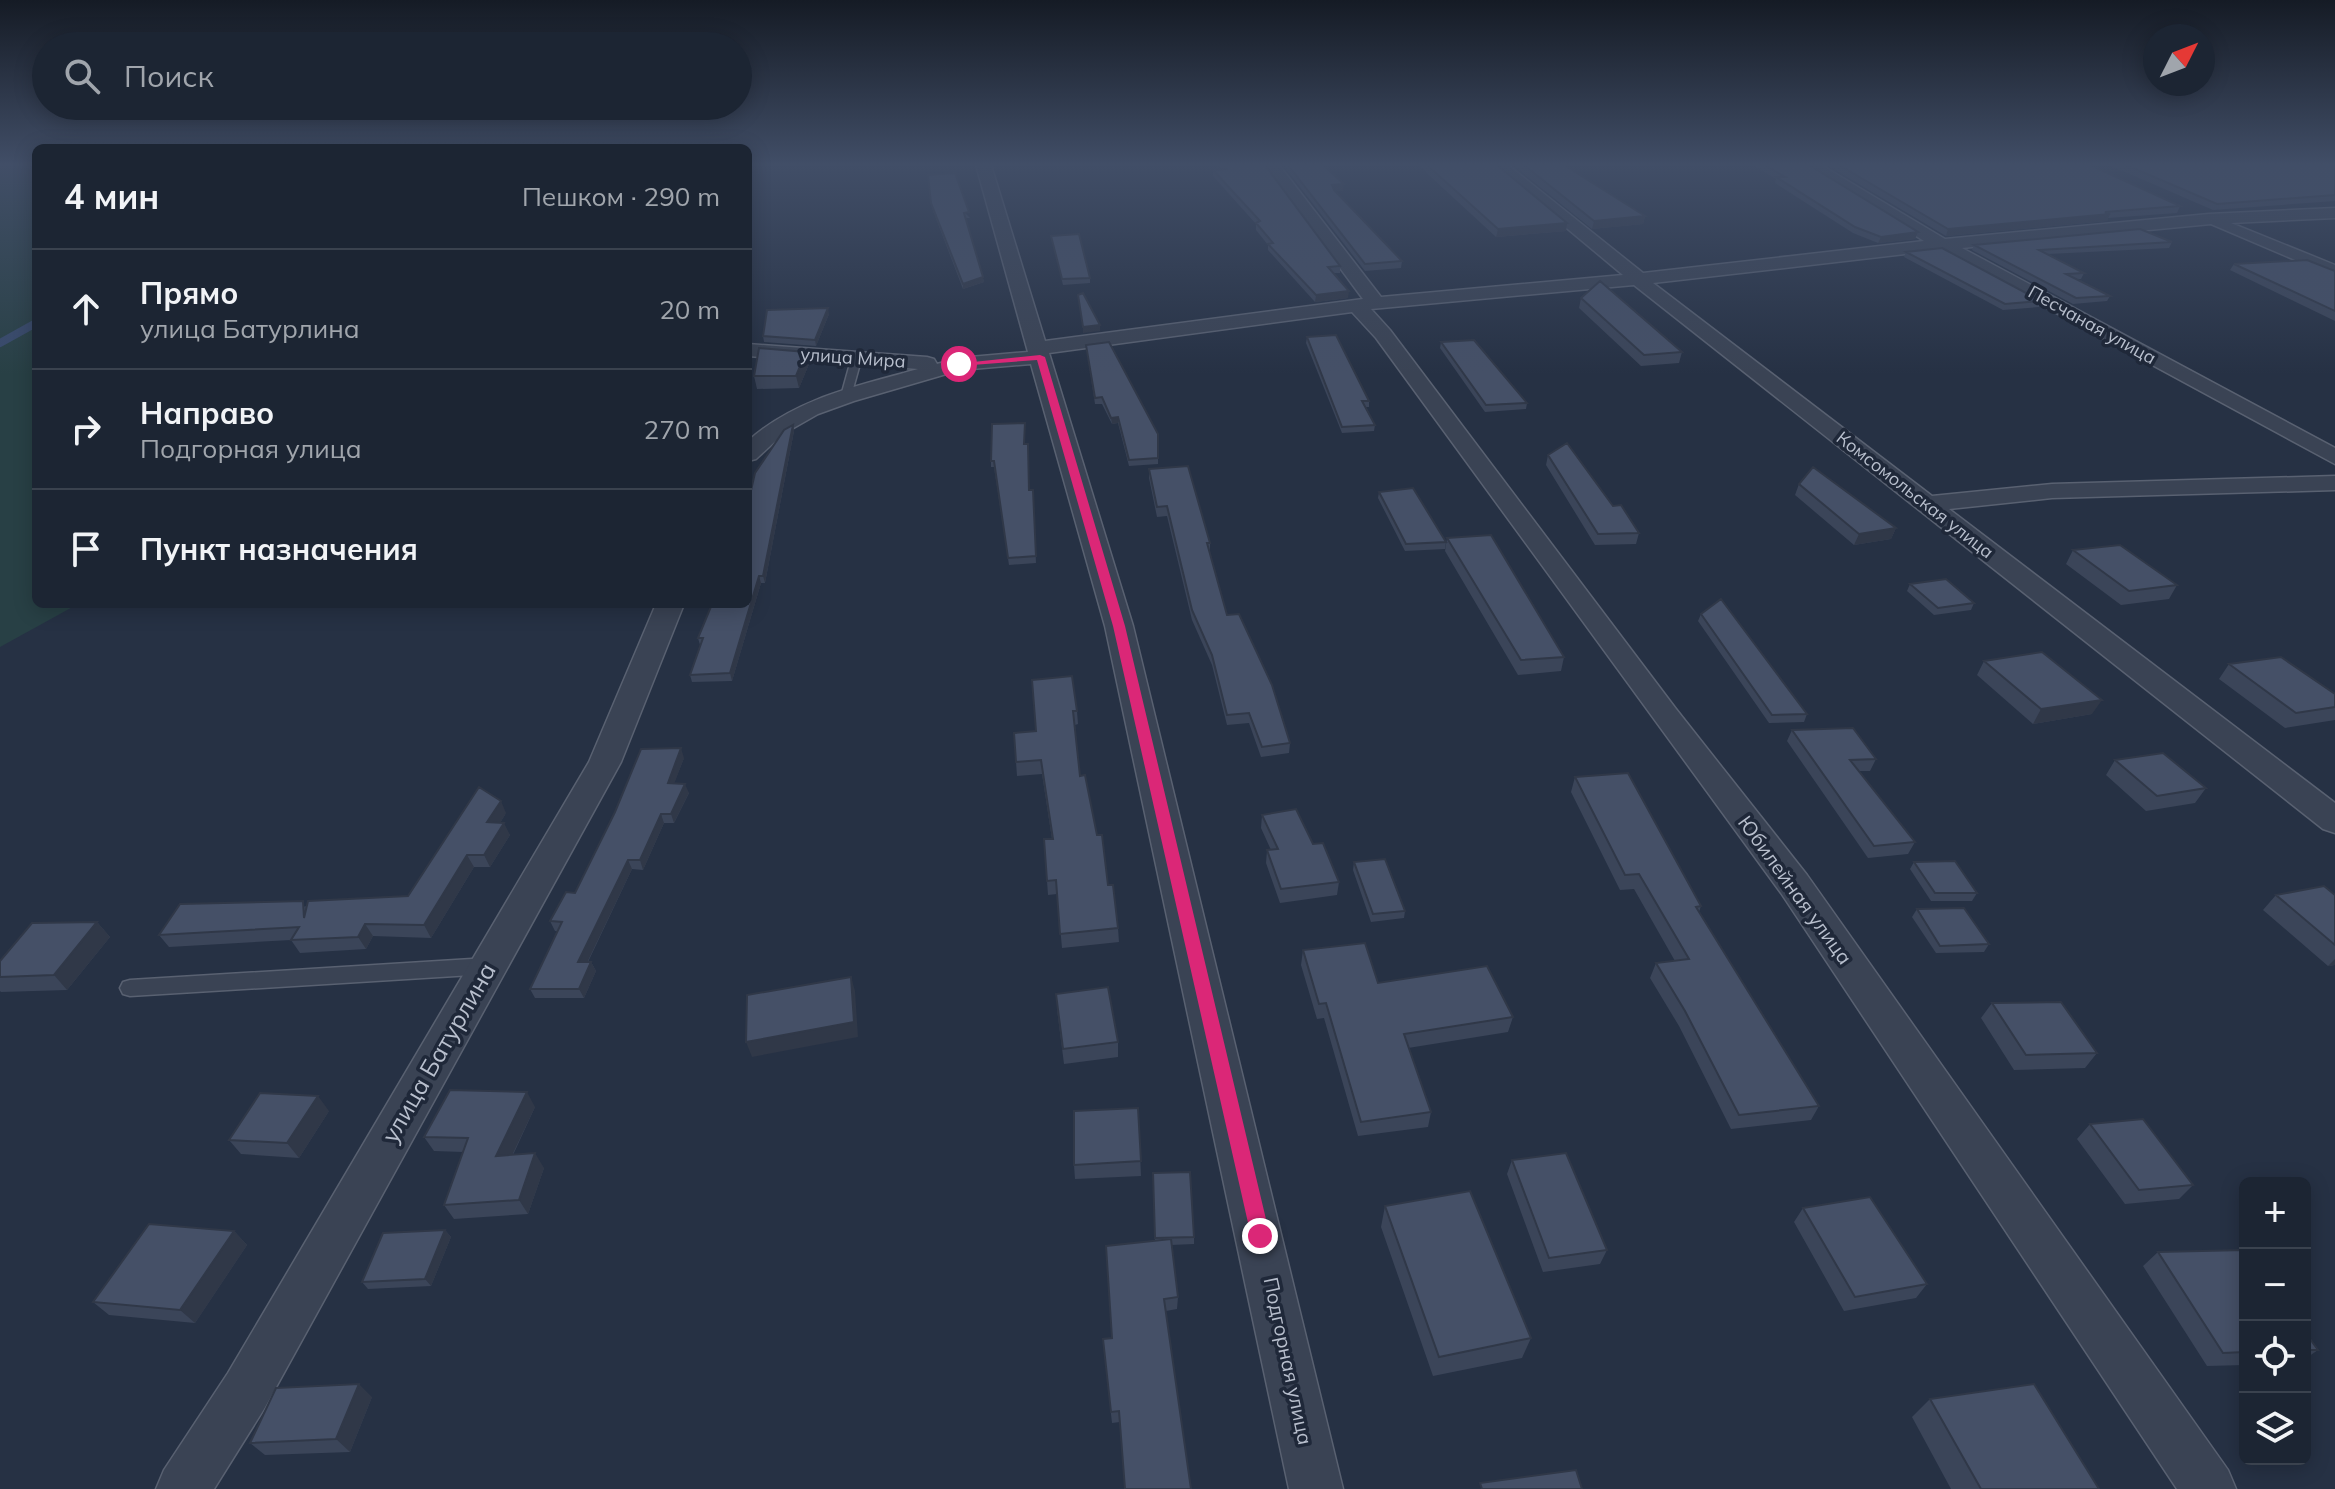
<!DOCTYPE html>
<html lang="ru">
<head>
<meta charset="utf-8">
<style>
  body { margin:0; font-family:Mulish,sans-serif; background:#29313f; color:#f1f3f6 }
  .controls { position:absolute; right:24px; bottom:24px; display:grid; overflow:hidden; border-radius:12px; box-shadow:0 4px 20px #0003 }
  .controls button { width:72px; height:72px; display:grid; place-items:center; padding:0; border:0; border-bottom:2px solid #3a424e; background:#1c2533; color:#f1f3f6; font:40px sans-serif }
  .compass { position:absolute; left:2143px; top:24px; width:72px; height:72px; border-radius:50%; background:#1c2533; box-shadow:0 4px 20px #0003; rotate:48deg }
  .stop { position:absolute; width:24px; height:24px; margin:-18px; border:6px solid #db2777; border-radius:50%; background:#fff }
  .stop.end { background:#db2777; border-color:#fff; box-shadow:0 2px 8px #0008 }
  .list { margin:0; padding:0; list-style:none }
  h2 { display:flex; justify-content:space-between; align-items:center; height:104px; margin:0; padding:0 32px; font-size:34px }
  h2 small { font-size:26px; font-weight:400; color:#a0a5ac }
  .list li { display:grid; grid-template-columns:52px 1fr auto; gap:24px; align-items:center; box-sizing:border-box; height:120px; padding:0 32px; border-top:2px solid #3a424e }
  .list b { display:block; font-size:30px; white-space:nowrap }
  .list p { margin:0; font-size:26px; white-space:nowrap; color:#a0a5ac }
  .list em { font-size:26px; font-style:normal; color:#a0a5ac }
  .icon { flex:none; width:44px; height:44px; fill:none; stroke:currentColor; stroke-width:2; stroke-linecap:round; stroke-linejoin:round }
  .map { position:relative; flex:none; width:2335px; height:1489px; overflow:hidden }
  .search { position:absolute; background:#1c2533; box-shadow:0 4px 20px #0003; left:32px; top:32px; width:720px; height:88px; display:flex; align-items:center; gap:20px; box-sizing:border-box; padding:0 28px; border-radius:44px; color:#a0a5ac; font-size:30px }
  .panel { position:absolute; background:#1c2533; box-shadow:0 4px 20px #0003; left:32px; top:144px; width:720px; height:464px; border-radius:12px }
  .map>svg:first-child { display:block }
  .green { fill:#284045 }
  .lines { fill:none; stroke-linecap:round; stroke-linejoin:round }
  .stream { stroke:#384a6c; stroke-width:8 }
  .lane-casing { stroke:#596171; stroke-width:3 }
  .street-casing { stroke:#596171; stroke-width:3 }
  .lane { fill:#3a4354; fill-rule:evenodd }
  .street { fill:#3a4354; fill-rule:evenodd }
  .wall { fill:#3b4559 }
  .shaded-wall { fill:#303848 }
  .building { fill:#455067; stroke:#303848; stroke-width:2 }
  .route { fill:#db2777 }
  .labels { text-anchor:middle; stroke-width:7; stroke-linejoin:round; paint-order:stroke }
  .far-street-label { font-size:18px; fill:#b8bfcd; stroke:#1f2839 }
  .street-label { font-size:20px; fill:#b8bfcd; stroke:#1f2839 }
  .near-street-label { font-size:24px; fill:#b8bfcd; stroke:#1f2839 }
</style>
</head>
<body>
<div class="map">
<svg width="2335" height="1489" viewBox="0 0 2335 1489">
  <rect width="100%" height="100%" fill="#263144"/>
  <path class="green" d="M0 165H36V604H78L0 647Z"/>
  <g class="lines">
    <path class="stream" d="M0 343 36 323"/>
    <g class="lane-casing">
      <path id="lane" d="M856 357 861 360 851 396 842 398 841 396 851 360Z
        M488 958 495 961 498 966 495 971 488 974 130 996 123 994 120 988 123 982 130 980Z"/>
    </g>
    <g class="street-casing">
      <path id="street" d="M976 165H991L1045 341 1363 299 1264 165H1279L1381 297 1623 275 1491 165H1508L1643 273 1924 241 1803 165H1821L1945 239 2209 214 2335 208V218L2231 223 2335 265V277L2211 224 1962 248 2335 448V464L1940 250 1653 283 1932 496 2052 484 2335 476V490L2052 498 1949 509 2335 803V833L2323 829 1634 285 1371 309 1390 330 1676 709 1807 875 2228 1470 2236 1489H2177L1781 893 1376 338 1352 312 1049 353 1133 626 1343 1489H1289L1105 626 1031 364 960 370 854 401 818 414 783 434 756 459 748 461V441C796 398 858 386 918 369L748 356V344L927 357 934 359 937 364 959 358 1028 352Z
        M656 604H684L621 762 264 1409 214 1489H156L164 1470 228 1373 589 762Z"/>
    </g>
    <use href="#lane" class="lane"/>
    <use href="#street" class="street"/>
  </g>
  <path class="wall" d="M1218 165H1265L1340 266V273H1333L1348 298 1315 302 1268 250V245L1256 230V224L1213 176V170L1222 169Z
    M1283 165H1323L1343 191H1335L1402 261 1401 268 1365 271Z
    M1418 165H1497L1567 223 1566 231 1496 237Z
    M1513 165H1564L1645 216 1643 224 1592 229Z
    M1753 165H1809L1918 232 1915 239 1878 243 1853 233 1775 183 1776 179Z
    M1827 165H2090L2180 206 2177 213 2108 218 2107 221 1946 236Z
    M2109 165H2335V201L2213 210Z
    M928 175 970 218H966L984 282 963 289 932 208Z
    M1051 236 1090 278V283L1063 285Z
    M2172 242 2169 248 2048 254 2084 273 2081 279H2076L2110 296 2107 301 2073 304 1972 250 1974 245Z
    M1906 252 2041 301 2039 307 2003 310 1904 257Z
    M2234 264 2335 271V321L2230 270Z
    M1581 298 1682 352 1679 363 1641 366 1579 308Z
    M829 314 816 346 764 342 763 336Z
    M1307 337 1369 401V407H1366L1375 425 1374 431 1342 433 1306 343Z
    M1441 342 1527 403 1526 409 1485 412 1440 348Z
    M1086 345 1158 434V464L1129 466 1118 423 1112 424 1102 404H1095Z
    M806 352 809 364 799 388 757 389 754 376Z
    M1025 423V444L1029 490H1033L1036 563 1009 565 994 467H991V461Z
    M793 425 794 431 765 583H761L732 681 692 682 690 675 700 645 698 638Z
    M1548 455 1639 533 1636 544 1595 545 1546 465Z
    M1149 469 1210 543V552L1227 615 1290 743 1289 753 1261 757 1249 723 1227 725 1212 665 1192 620 1167 516 1157 517 1149 478Z
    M1799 484 1896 528 1891 539 1854 545 1795 495Z
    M1379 492 1446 542 1445 549 1405 551 1378 498Z
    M1447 538 1564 657 1561 671 1518 675 1445 551Z
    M2073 550 2177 585 2169 599 2121 605 2066 564Z
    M1910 584 1974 603 1971 610 1934 615 1907 591Z
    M1701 614 1807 714 1804 722 1769 723 1698 621Z
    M1984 661 2092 714 2033 724 1977 675Z
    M2229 664 2335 694V720L2285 728 2219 679Z
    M1032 680 1077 711 1078 724 1075 725 1080 776 1118 928 1119 942 1062 948 1057 894 1048 895 1047 881 1052 839 1042 774 1017 776 1016 762 1036 731Z
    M1792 730 1876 759 1870 771H1858L1915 842 1908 854 1868 858 1787 741Z
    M684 758 674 783 689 793 674 823H664L643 870 632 869 588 962H591L596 971 584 998H535L530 989 557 931H555L550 921 575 893Z
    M2115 760 2206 788 2195 803 2146 811 2106 775Z
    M1575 777 1701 906 1699 912 1819 1106 1811 1120 1731 1129 1679 1026 1650 978 1656 963 1675 961 1634 889 1620 890 1571 792Z
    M506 813 500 823 510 835 490 867H474L431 938 373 936 366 949 300 953 291 940 169 947 159 935 307 906 408 896Z
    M1262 815 1313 844 1339 882 1337 895 1280 903 1266 863 1267 850H1271L1261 828Z
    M1354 862 1405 911 1404 918 1371 922 1353 870Z
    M1914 862 1977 893 1972 901H1931L1910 869Z
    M2276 895H2335V965L2328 966 2263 910Z
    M1917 909 1989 944 1984 952 1936 953 1912 917Z
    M97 922 110 937 67 990 1 992 0 991V961Z
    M1303 950 1378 983 1513 1017 1508 1032 1408 1048 1431 1112 1428 1127 1358 1136 1324 1018 1317 1019 1301 965Z
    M1992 1003 2097 1053 2085 1068 2014 1070 1981 1018Z
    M1057 1009 1118 1042V1057L1064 1064Z
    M535 1107 513 1155 544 1168 528 1214 454 1219 444 1205 463 1152 434 1151 424 1137Z
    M1138 1108 1141 1176 1075 1179 1074 1165Z
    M329 1111 299 1158 241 1154 229 1140Z
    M2090 1124 2193 1185 2179 1199 2125 1204 2077 1139Z
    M1512 1160 1607 1250 1600 1264 1543 1272 1507 1174Z
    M1153 1173 1194 1237V1244L1171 1245 1178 1297 1177 1309 1166 1311 1120 1422 1112 1423 1104 1351 1112 1338 1155 1241Z
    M1385 1206 1531 1338 1522 1358 1433 1376 1381 1227Z
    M1803 1208 1927 1284 1916 1298 1844 1311 1794 1222Z
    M445 1230 451 1237 431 1286 368 1289 362 1282Z
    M234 1231 247 1245 195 1323 109 1315 93 1302Z
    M2245 1250V1365L2207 1366 2143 1266 2158 1252Z
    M2305 1332 2318 1350 2305 1359Z
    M372 1397 350 1452 265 1455 250 1443Z
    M1930 1399 2099 1489H1951L1912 1417Z"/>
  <path class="shaded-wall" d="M1344 184 1343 191 1331 192 1332 185Z
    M2110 214 2107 221 1946 236 1948 229Z
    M1645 216 1643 224 1592 229 1594 221Z
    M1567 223 1566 231 1496 237 1498 229Z
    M1918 232 1915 239 1878 243 1881 237Z
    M983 277 984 282 963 289V284Z
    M1349 291 1348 298 1315 302 1316 295Z
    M828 308 829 314 816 346 815 340Z
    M1100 325V331L1083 333V327Z
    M806 352 809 364 799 388 796 376Z
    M1118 417V423L1112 424 1111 418Z
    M793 425 794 431 765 583 763 576Z
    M1896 528 1891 539 1854 545 1859 534Z
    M759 576 761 583 732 681 730 673Z
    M2102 700 2092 714 2033 724 2041 709Z
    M681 748 684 758 671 792 668 783Z
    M685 784 689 793 674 823 671 814Z
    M501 801 506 813 493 835 487 822Z
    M661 814 664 823 643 870 640 860Z
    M504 823 510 835 490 867 484 855Z
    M467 855 474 867 431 938 424 925Z
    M628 860 632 869 583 971 578 962Z
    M97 922 110 937 67 990 54 975Z
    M365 924 373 936 366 949 358 937Z
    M2335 959V965L2328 966Z
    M591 962 596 971 584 998 579 989Z
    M851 977 855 991 858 1037 752 1057 746 1042Z
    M527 1092 535 1107 505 1170 496 1156Z
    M318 1096 329 1111 299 1158 287 1143Z
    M535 1153 544 1168 528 1214 519 1200Z
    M445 1230 451 1237 431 1286 425 1279Z
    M234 1231 247 1245 195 1323 180 1310Z
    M359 1384 372 1397 350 1452 336 1439Z"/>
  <path class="building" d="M1224 165H1265L1340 266 1328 267 1349 291 1316 295 1268 244 1273 243 1256 223 1260 221 1213 170 1227 169Z
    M1288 165H1323L1344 184 1332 185 1334 190 1402 261 1365 264Z
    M1427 165H1497L1567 223 1498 229Z
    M1524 165H1564L1645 216 1594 221Z
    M1765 165H1809L1918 232 1881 237 1855 227 1776 177H1785Z
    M1839 165H2090L2180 206 2105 212 2110 214 1948 229Z
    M2126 165H2335V195L2217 204Z
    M955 173 969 212 964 213 983 277 963 284 931 203 928 175Z
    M2140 229 2172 242 2039 250 2084 273 2066 274 2110 296 2076 298 1974 245Z
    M1079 234 1090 278 1062 279 1051 236Z
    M1942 248 2041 301 2005 304 1906 252Z
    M2307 260 2335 271V311L2234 264Z
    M1600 281 1682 352 1644 355 1581 298Z
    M1083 293 1100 325 1083 327 1078 295Z
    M828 308 815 340 763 336 767 310Z
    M1336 335 1369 401H1362L1375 425 1342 427 1307 337Z
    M1474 340 1527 403 1486 405 1441 342Z
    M1109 342 1158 434V458L1129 460 1118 417 1111 418 1102 397 1095 398 1086 345Z
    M759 348 806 352 796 376H754Z
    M1025 423 1024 444H1028L1029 490H1033L1036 556 1008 558 994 461H991L992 424Z
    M793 425 763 576H759L730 673 690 675 703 638H698L712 604H748V503L755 473 784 430Z
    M1567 443 1613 506 1621 505 1639 533 1598 534 1548 455Z
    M1188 466 1210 543H1207L1227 615 1239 614 1272 685 1290 743 1262 747 1249 713 1227 715 1212 655 1192 610 1167 506 1157 507 1149 469Z
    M1813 467 1896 528 1859 534 1799 484Z
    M1413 488 1446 542 1406 544 1379 492Z
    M1491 535 1564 657 1521 660 1447 538Z
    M2120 545 2177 585 2129 591 2073 550Z
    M1946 579 1974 603 1938 608 1910 584Z
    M1721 599 1807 714 1772 715 1701 614Z
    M2042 652 2102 700 2041 709 1984 661Z
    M2281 657 2335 694V707L2296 713 2229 664Z
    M1072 676 1077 711H1073L1080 776 1085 775 1097 835H1102L1108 885H1113L1118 928 1060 934 1056 880 1047 881 1044 839H1053L1041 760 1016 762 1014 733 1036 731 1032 680Z
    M1853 728 1876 759 1850 760 1915 842 1874 846 1792 730Z
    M681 748 668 783 685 784 671 814H661L640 860H628L578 962H591L579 989H530L562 922 550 921 566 892 575 893 615 812 641 749Z
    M2163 753 2206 788 2157 796 2115 760Z
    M1628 773 1701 906 1696 907 1819 1106 1739 1115 1685 1011 1656 963 1689 959 1639 874 1625 875 1575 777Z
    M479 787 501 801 487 822 504 823 484 855H467L424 925 365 924 358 937 291 940 299 927 159 935 180 904 303 901 304 918 308 901 408 896Z
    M1296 809 1313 844 1323 843 1339 882 1281 889 1267 850 1278 849 1262 815Z
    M1385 859 1405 911 1373 914 1354 862Z
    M1955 861 1977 893H1935L1914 862Z
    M2324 886 2335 895V945L2276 895Z
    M1964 908 1989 944 1940 946 1917 909Z
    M97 922 54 975 0 977V961L32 923Z
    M1365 943 1378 983 1487 966 1513 1017 1404 1034 1431 1112 1361 1122 1326 1003 1319 1004 1303 950Z
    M851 977 854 1022 746 1042 747 995Z
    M1108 987 1118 1042 1063 1049 1056 994Z
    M2061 1002 2097 1053 2026 1055 1992 1003Z
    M450 1090 527 1092 496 1156 535 1153 519 1200 444 1205 468 1138 424 1137Z
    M260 1093 318 1096 287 1143 229 1140Z
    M1138 1108 1141 1161 1074 1165V1111Z
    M2143 1119 2193 1185 2139 1190 2090 1124Z
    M1566 1153 1607 1250 1549 1258 1512 1160Z
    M1190 1172 1194 1237 1155 1238 1153 1173Z
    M1470 1191 1531 1338 1439 1357 1385 1206Z
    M1870 1197 1927 1284 1855 1297 1803 1208Z
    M149 1224 234 1231 180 1310 93 1302Z
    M445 1230 425 1279 362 1282 383 1233Z
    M1171 1239 1178 1297 1164 1299 1191 1489H1125L1119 1411 1111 1412 1103 1339 1112 1338 1106 1246Z
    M2245 1250V1352L2223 1353 2158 1252Z
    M2305 1332 2318 1350H2305Z
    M359 1384 336 1439 250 1443 276 1388Z
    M2034 1384 2099 1489H1981L1930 1399Z
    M1576 1470 1582 1489H1482L1480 1483Z"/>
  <linearGradient id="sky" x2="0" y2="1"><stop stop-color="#151b25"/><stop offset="0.44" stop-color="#414e67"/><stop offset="1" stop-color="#414e67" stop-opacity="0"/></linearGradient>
  <rect width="2335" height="374" fill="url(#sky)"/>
  <path class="route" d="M1040 355 1045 357 1125 626 1270 1236 1267 1243 1260 1245 1254 1243 1251 1236 1113 626 1037 360 959 366 954 364Z"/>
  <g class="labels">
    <g class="far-street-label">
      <text transform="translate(2092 325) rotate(29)" y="6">Песчаная улица</text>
      <text transform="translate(853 358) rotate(4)" y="6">улица Мира</text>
      <text transform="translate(1915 495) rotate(38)" y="6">Комсомольская улица</text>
    </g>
    <g class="street-label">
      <text transform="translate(1795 890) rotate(54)" y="7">Юбилейная улица</text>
      <text transform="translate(1288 1361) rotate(78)" y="7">Подгорная улица</text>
    </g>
    <g class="near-street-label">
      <text transform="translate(439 1053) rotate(-60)" y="8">улица Батурлина</text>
    </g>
  </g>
</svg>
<div class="controls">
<button>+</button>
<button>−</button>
<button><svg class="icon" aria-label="locate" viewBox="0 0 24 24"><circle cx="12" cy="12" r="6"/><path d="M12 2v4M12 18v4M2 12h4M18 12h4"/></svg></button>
<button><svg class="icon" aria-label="layers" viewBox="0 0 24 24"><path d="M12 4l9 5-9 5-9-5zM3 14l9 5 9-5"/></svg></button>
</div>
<svg class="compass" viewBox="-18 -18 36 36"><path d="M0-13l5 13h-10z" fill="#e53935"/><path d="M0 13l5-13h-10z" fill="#a0a5ac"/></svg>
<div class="stop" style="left:959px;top:364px"></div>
<div class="stop end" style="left:1260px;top:1236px"></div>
<div class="search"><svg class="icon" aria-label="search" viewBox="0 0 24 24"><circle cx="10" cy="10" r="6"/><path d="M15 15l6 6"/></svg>Поиск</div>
<section class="panel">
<h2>4 мин<small>Пешком · 290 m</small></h2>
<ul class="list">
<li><svg class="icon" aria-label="ahead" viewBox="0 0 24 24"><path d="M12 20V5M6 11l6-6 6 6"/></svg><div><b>Прямо</b><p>улица Батурлина</p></div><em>20 m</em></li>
<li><svg class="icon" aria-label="right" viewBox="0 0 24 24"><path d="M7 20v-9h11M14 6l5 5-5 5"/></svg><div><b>Направо</b><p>Подгорная улица</p></div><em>270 m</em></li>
<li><svg class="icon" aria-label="arrive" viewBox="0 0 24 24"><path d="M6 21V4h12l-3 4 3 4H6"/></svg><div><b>Пункт назначения</b></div></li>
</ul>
</section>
</div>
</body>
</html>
